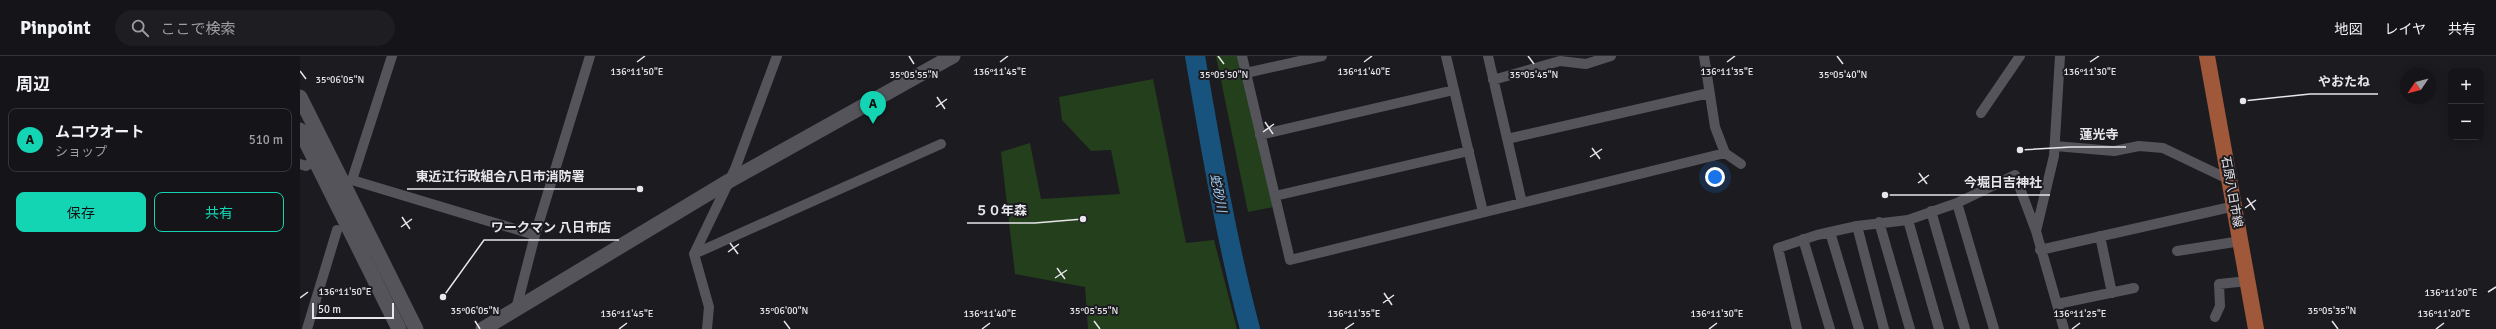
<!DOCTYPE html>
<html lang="ja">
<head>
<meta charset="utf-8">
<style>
  body { margin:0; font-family:Signika,"Noto Sans JP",sans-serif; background:#1e1d21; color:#f1f3f6 }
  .controls { position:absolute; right:12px; top:12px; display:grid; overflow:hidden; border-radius:8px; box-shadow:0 2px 10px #0003 }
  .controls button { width:36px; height:36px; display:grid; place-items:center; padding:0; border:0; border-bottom:1px solid #343337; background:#151418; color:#f1f3f6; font:20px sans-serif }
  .compass { position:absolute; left:2100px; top:12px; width:36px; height:36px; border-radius:50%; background:#151418; box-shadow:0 2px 10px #0003; rotate:235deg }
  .scale { position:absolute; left:12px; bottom:10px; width:82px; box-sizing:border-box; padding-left:4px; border:2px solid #e7e6ea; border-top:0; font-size:11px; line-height:14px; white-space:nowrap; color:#e7e6ea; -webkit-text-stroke:3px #1c1b20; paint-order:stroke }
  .you { position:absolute; left:1415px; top:121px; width:14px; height:14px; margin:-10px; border:3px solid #fff; border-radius:50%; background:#1a73e8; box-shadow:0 0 0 6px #1a73e833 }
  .badge { display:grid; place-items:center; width:26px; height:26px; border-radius:50%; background:#13d5b4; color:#111; font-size:13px; font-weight:700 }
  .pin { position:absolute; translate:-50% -33px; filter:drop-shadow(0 1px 2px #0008) }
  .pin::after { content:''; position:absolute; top:21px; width:14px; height:12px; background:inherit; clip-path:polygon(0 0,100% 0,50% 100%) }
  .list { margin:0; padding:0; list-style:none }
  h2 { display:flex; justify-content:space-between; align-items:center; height:52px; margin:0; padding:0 16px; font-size:17px }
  h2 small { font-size:13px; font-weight:400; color:#9d9ea2 }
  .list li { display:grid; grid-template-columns:26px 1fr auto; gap:12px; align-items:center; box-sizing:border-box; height:64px; margin:0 8px 8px; padding:0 8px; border:1px solid #343337; border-radius:8px }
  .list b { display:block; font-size:15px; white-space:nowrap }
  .list p { margin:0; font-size:13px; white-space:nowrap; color:#9d9ea2 }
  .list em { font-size:13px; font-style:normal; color:#9d9ea2 }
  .actions { display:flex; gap:8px; padding:12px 16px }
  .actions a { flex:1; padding:9px 0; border:1px solid #13d5b4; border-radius:8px; text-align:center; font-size:14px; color:#13d5b4 }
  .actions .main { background:#13d5b4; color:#111 }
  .icon { flex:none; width:22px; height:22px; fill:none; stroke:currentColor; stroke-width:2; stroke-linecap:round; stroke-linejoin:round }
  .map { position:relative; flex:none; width:2196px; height:273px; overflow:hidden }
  header { display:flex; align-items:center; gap:24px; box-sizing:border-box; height:56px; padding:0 20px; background:#151418; border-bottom:1px solid #343337 }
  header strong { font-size:19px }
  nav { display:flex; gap:22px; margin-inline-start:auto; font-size:14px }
  .search { width:280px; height:36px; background:#1e1d21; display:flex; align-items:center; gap:10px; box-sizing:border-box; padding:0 14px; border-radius:22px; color:#9d9ea2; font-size:15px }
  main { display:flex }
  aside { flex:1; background:#151418 }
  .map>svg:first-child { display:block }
  .green { fill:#243f1c }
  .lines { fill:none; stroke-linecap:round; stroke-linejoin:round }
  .river { stroke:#18537e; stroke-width:20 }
  .street { stroke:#55545a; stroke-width:10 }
  .secondary { stroke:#55545a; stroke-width:15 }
  .primary { stroke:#9f583a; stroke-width:16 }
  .ticks { fill:none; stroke:#e7e6ea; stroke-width:1.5 }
  .labels { text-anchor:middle; stroke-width:4; stroke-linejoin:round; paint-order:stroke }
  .street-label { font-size:12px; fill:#e7e6ea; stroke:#1c1b20 }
  .water-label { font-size:13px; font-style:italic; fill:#9fcdf5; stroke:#1c1b20 }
  .ticks-label { font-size:10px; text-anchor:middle; fill:#e7e6ea; stroke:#1c1b20; stroke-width:4; stroke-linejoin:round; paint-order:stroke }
  .leader { fill:none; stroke:#e7e6ea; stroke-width:1.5 }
  .callout-dot { fill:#e7e6ea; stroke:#1c1b20; stroke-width:1.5 }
  .callout-label { font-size:13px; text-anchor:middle; font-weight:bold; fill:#e7e6ea; stroke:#1c1b20; stroke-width:4; stroke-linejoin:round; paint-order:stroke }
</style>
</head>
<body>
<header>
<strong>Pinpoint</strong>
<div class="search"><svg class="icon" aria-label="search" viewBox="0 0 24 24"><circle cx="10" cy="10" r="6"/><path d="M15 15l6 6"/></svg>ここで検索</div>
<nav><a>地図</a><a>レイヤ</a><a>共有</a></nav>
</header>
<main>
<aside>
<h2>周辺<small></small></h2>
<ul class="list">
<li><span class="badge">A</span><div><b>ムコウオート</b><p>ショップ</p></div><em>510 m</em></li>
</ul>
<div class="actions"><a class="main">保存</a><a>共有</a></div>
</aside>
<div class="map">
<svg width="2196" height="273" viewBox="0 0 2196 273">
  <rect width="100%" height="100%" fill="#1c1b20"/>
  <path class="green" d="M916 0H938L973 151 948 156Z
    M853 23 886 187 914 184 937 273H788L785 231 715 218 701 96 730 87 741 143 820 138 811 94 791 95 762 64 759 41Z"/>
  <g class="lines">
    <path class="river" d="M895 0C911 92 926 183 950 273"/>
    <path class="street" d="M942 0 990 204 1425 97 1441 108
      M1146 0 1183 156
      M1188 0 1222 147
      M1404 0 1415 71 1425 97
      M946 17 1022 0
      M1193 24 1260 5 1286 8 1311 0
      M1681 57 1720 0
      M960 79 1154 34
      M1207 83 1409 37
      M1755 90 1814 95 1839 90 1863 92 1930 124
      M0 108 6 110 15 105
      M52 124 235 179
      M47 126 52 124 92 0
      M975 140 1169 95
      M1657 147 1694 273
      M1631 155 1665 273
      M1608 164 1639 273
      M1579 166 1610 273
      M1557 170 1584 273
      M1736 175 1754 100 1760 0
      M1530 176 1559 273
      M1800 180 1812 237
      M1503 183 1530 273
      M1740 194 1935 150
      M1877 195 1941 185
      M394 198 641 88
      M1757 248 1834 232
      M216 253 235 179 290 0
      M1915 261 1920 250 1919 228 1948 225
      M7 273 37 174
      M407 273 409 251 394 198 435 113 477 0
      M1497 273 1478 192 1517 179 1557 170 1608 164 1657 147 1715 119 1736 175 1764 273"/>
    <path class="secondary" d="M0 41 116 273
      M0 74 99 273
      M183 273 429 125 653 0"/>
    <path class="primary" d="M1907 0 1956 273"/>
  </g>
  <path class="ticks" d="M609 0 614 8M918 0 924 8M1228 0 1234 8M1537 0 1543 8M337 6 345 0M700 6 708 0M1064 6 1072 0M1427 6 1435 0M1790 6 1799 0M0 15 6 23M637 41 645 53M636 51 647 43M965 66 973 78M963 76 974 68M1292 92 1300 103M1290 101 1302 93M1619 117 1627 128M1618 127 1629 119M1947 142 1955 154M1945 152 1956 144M102 161 110 173M101 171 112 163M430 187 438 198M428 196 439 188M757 212 765 223M755 222 767 214M2188 236 2196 231M1084 237 1092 249M0 242 8 236M1083 247 1094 239M175 265 180 273M484 265 490 273M794 265 800 273M2032 265 2038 273M319 273 327 267M682 273 690 267M1045 273 1054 267M1409 273 1417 267M1772 273 1780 267M2136 273 2144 267"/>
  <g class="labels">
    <g class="street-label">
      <text transform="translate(1932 136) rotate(80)" y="4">石原八日市線</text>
    </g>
    <g class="water-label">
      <text transform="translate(919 137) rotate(79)" y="5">蛇砂川</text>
    </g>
  </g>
  <g class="ticks-label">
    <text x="1427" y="19">136°11'35"E</text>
    <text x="1064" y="19">136°11'40"E</text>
    <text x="337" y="19">136°11'50"E</text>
    <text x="700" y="19">136°11'45"E</text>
    <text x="1790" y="19">136°11'30"E</text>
    <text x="614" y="22">35°05'55"N</text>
    <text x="924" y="22">35°05'50"N</text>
    <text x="1234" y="22">35°05'45"N</text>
    <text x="1543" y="22">35°05'40"N</text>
    <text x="40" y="27">35°06'05"N</text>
    <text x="45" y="239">136°11'50"E</text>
    <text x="2151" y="240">136°11'20"E</text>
    <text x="175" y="258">35°06'05"N</text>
    <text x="484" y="258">35°06'00"N</text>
    <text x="794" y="258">35°05'55"N</text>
    <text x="2032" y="258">35°05'35"N</text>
    <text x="327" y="261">136°11'45"E</text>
    <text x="690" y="261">136°11'40"E</text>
    <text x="1054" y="261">136°11'35"E</text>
    <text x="1417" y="261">136°11'30"E</text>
    <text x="1780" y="261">136°11'25"E</text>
    <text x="2144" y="261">136°11'20"E</text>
  </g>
  <path class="leader" d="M1943 45L2010 38H2078M1720 94L1771 91H1826M340 133L292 133H107M1585 139L1656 139H1750M783 163L735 167H667M143 241L184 184H319"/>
  <g class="callout-dot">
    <circle cx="1943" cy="45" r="4"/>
    <circle cx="1720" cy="94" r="4"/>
    <circle cx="340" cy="133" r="4"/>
    <circle cx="1585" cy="139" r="4"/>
    <circle cx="783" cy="163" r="4"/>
    <circle cx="143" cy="241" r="4"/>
  </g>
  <g class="callout-label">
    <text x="2044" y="30">やおたね</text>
    <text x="1799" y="83">蓮光寺</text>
    <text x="200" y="125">東近江行政組合八日市消防署</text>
    <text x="1703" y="131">今堀日吉神社</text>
    <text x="701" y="159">５０年森</text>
    <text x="251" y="176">ワークマン 八日市店</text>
  </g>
</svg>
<div class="controls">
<button>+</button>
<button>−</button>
</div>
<svg class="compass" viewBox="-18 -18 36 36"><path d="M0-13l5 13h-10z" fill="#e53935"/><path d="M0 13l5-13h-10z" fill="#9d9ea2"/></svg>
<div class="scale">50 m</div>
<div class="you"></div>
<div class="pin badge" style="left:573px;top:68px">A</div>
</div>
</main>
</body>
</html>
